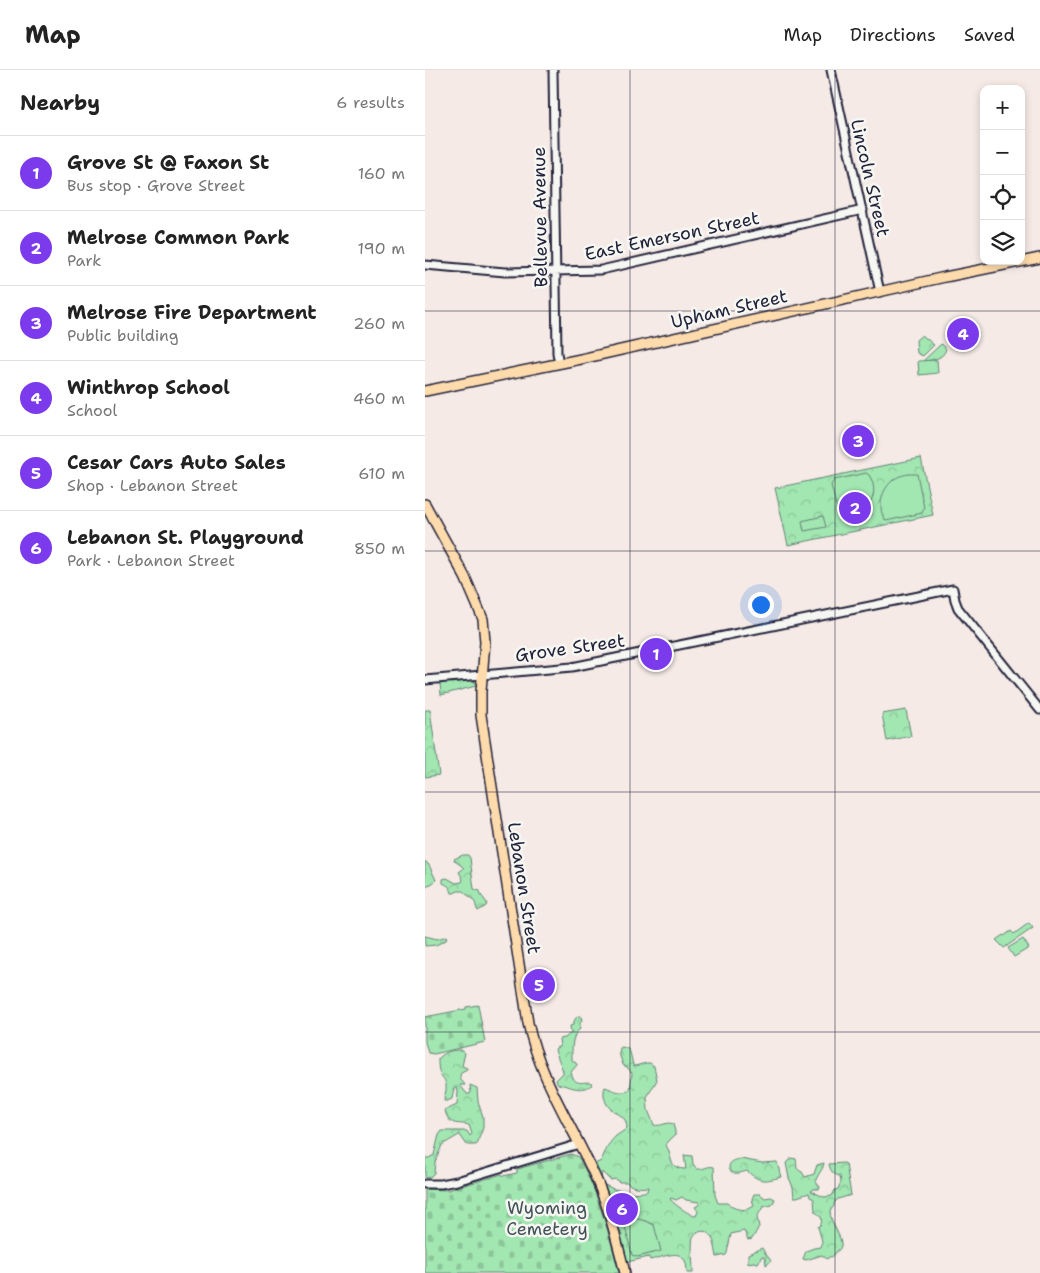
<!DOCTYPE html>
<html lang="en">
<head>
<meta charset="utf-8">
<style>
  body { margin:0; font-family:"Shantell Sans",sans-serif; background:#f6f6f6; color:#222 }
  .controls { position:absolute; right:15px; top:15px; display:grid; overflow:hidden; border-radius:10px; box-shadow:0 2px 8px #0003 }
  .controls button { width:45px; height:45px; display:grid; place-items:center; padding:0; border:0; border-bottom:1px solid #e0e0e0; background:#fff; color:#222; font:25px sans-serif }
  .you { position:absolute; left:335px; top:534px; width:18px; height:18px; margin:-12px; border:4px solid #fff; border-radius:50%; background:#1a73e8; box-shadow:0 0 0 8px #1a73e833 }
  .badge { display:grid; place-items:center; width:32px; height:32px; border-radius:50%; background:#7c3aed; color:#fff; font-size:16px; font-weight:700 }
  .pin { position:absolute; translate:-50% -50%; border:2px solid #fff; box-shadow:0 1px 5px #0006 }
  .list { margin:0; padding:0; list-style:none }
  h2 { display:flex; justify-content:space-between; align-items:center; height:65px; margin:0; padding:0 20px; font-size:21px }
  h2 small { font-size:16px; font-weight:400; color:#767676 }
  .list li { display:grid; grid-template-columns:32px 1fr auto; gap:15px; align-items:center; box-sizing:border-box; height:75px; padding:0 20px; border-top:1px solid #e0e0e0 }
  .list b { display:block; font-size:19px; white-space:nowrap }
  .list p { margin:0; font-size:16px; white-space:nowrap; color:#767676 }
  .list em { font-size:16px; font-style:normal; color:#767676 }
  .icon { flex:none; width:28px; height:28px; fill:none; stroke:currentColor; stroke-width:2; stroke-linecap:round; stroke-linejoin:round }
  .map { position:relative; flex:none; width:615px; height:1203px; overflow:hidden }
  header { display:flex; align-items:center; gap:30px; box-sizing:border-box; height:70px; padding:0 25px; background:#fff; border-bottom:1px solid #e0e0e0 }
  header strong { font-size:24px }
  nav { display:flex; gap:28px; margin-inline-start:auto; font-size:18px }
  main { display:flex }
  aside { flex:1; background:#fff }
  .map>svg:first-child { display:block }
  .forest { fill:url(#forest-crowns); stroke:#628476; fill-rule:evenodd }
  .cemetery { fill:url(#cemetery-stones); stroke:#628476 }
  .garden { fill:#a2e6b1; stroke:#628476 }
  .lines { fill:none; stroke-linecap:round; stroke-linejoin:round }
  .minor-casing { stroke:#22223b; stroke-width:11 }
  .major-casing { stroke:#22223b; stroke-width:12 }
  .minor { stroke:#f6f6f2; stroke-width:7 }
  .major { stroke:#fedbac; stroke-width:9 }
  .grid { fill:none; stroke:#22223b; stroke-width:1; stroke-opacity:0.55 }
  .labels { text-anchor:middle; stroke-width:5; stroke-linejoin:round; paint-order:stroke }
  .street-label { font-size:18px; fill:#22223b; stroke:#f6f6f2 }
  .park-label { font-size:18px; fill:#425358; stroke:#f6f6f2 }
</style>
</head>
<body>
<header>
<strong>Map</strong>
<nav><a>Map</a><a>Directions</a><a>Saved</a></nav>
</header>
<main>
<aside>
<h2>Nearby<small>6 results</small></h2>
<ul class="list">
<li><span class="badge">1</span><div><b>Grove St @ Faxon St</b><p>Bus stop · Grove Street</p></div><em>160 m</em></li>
<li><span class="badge">2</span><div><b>Melrose Common Park</b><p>Park</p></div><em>190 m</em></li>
<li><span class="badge">3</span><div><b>Melrose Fire Department</b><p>Public building</p></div><em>260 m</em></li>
<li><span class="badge">4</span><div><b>Winthrop School</b><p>School</p></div><em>460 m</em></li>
<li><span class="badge">5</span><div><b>Cesar Cars Auto Sales</b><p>Shop · Lebanon Street</p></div><em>610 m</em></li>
<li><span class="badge">6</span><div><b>Lebanon St. Playground</b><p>Park · Lebanon Street</p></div><em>850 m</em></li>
</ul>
</aside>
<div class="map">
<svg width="615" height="1203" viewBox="0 0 615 1203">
  <defs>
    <pattern id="forest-crowns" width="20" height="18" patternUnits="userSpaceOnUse" patternTransform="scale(1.25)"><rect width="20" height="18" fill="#a2e6b1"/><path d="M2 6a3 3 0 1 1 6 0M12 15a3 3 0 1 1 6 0" fill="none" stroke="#8bc599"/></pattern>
    <pattern id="cemetery-stones" width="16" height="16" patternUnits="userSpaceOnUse" patternTransform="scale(1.25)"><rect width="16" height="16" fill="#a2e6b1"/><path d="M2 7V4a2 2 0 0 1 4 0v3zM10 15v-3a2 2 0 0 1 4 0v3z" fill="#8bc599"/></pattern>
  </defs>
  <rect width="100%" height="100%" fill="#f5eae5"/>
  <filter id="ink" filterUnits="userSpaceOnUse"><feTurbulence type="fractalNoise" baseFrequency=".02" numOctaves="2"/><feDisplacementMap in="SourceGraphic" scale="10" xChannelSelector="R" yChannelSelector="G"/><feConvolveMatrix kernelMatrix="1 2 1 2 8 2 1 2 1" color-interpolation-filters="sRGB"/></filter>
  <g filter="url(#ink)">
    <path class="forest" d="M497 265 509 275 498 286 492 283 491 270Z
      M517 274 521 279C518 289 508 290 498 291L515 275Z
      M496 388 508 445 363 475 350 418Z
      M47 610 50 612 51 616 16 625 15 613Z
      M0 640H5L14 705 0 707Z
      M481 640 486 666 462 671 457 644Z
      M38 785H43L45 788 49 819 55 821 56 825 62 833 61 836 53 841C50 837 52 835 49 831 46 826 41 825 38 821H33L29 823H27C25 817 24 816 18 813V809L22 808 31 813 37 812 38 809 34 802 38 799V797L30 791 29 789Z
      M0 791 4 795 11 810 9 812 0 818Z
      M604 853 608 858 579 878 571 870 578 865 579 866 586 861 589 864Z
      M0 866 12 869 22 866 21 870 11 875 0 876Z
      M153 946H156L157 951 155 953V959C146 965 147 980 147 990L151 993 152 995 146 1002C150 1016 155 1012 166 1012L167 1015C155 1023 146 1016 133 1014L131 1010 138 1003V1001L130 980 131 978 135 976 134 969 140 968 146 963 145 956 148 955 150 949Z
      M197 977 203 979 205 982 208 995 210 996 221 993H225L229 996 232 1010 222 1027 223 1040 229 1055C236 1057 242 1051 248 1054L250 1061V1065L242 1073 241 1075C248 1087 243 1099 261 1099L259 1085 267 1086 268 1094 272 1099C279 1100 283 1095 289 1097L290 1125 293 1133H302C309 1140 321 1142 329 1136L327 1129 329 1124H335L340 1128 346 1127 350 1129 347 1135 338 1137 332 1147 334 1157 327 1169 323 1170 319 1161 306 1164 302 1183 301 1185 292 1187C290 1178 289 1157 274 1162 272 1162 269 1165 268 1167 266 1173 268 1196 268 1203H262C262 1175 243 1186 225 1190L224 1187 202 1192 193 1156 180 1116V1115C189 1121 213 1125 222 1121L223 1117C217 1118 206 1118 202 1112H194L191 1109 185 1110 177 1102 176 1108 170 1094 176 1091C180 1082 184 1072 191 1066 195 1063 199 1061 202 1058 202 1048 195 1045 187 1040 180 1035 177 1024 180 1017 189 1020 196 1025 205 1020L207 1003 202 997 198 995 194 983 195 978ZM257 1127 261 1130 274 1132V1135L270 1137 273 1141 271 1146H269C261 1142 251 1136 245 1129L246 1128 251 1130Z
      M37 980 40 983 37 996 42 998V1000L36 1003C33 1010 37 1010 40 1015H35L42 1024H45L46 1022 45 1016V1015L52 1018 53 1031 58 1047V1058L54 1068 53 1073 51 1075H42L35 1065H34L17 1075 10 1092 9 1103 5 1107 0 1108V1088H4L9 1085 14 1065 17 1061H42L45 1066 47 1064 44 1055C31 1052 25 1057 20 1041L21 1040 32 1035 33 1022 32 1018H29L27 1029 22 1031H19C19 1025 22 1021 21 1015 20 1008 15 1006 14 1001 13 997 13 992 13 989 21 981 26 980 37 980Z
      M366 1088 371 1089C373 1097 369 1098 377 1102L380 1107 389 1104 392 1095 399 1093C398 1101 391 1105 391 1112L395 1117 394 1119H389L386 1121 399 1127 407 1126 410 1120 413 1119 416 1112 415 1106C408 1105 405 1100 404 1094L419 1093 421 1094 426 1125 413 1129 409 1133V1136L405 1141C405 1153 418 1168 416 1176 415 1180 413 1180 410 1183 406 1188 410 1186 404 1187L402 1189 397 1185 381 1190 378 1189 381 1181 389 1178 396 1177 397 1171 393 1157 396 1154C398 1147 395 1145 390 1142L389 1129 385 1127 384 1123 372 1127H369L368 1117 364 1108 361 1093Z
      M316 1089 337 1093 352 1092 356 1107C340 1111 335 1113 322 1101 315 1103 307 1106 304 1098 304 1091 310 1090 316 1089Z
      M337 1178C340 1184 343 1186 346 1191L341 1195 340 1188 337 1186 333 1193 328 1192 323 1193V1184Z"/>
    <path class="cemetery" d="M53 935 60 972 9 984 3 983 0 972V947L41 939V937Z
      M146 1084 151 1086 154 1088C174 1124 184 1164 194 1203H0V1119L23 1120 77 1104 78 1106 92 1103V1099Z"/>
    <path class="garden" d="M512 290 513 303 494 305 493 291Z
      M441 403 444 405C458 426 439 452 414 447L406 415 409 410Z
      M484 404H492L499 438 497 443 461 451C452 440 456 422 465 413 470 407 477 405 484 404Z
      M398 446 401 457 379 461 377 451Z
      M598 869 604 878 589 887 583 878Z
      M209 1148 221 1151 229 1155 236 1181 212 1187 207 1185 199 1152 203 1149Z"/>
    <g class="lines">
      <g class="minor-casing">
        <path id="minor" d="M128 0 132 283 134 293
          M406 0 455 222
          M0 195 80 202 176 200 438 140
          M0 610 147 597 528 519 530 530 533 538 615 640
          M0 1114H16L32 1111 154 1074"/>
      </g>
      <g class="major-casing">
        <path id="major" d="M0 321 156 289 520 207 615 188
          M0 434 40 507 58 549 60 572 56 621V645L103 953C115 1010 149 1058 172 1111 185 1141 192 1172 200 1203"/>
      </g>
      <use href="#minor" class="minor"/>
      <use href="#major" class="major"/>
    </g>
  </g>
  <path class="grid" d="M205 0V1203M410 0V1203M0 241H615M0 481H615M0 722H615M0 962H615"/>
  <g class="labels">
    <g class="street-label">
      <text transform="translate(445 108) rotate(77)" y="6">Lincoln Street</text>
      <text transform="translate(115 147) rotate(-91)" y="6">Bellevue Avenue</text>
      <text transform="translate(247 166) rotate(-12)" y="6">East Emerson Street</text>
      <text transform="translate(304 239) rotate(-13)" y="6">Upham Street</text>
      <text transform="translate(145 578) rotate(-8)" y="6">Grove Street</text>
      <text transform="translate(99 818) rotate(81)" y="6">Lebanon Street</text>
    </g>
    <g class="park-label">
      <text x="122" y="1144">Wyoming<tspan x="122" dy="21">Cemetery</tspan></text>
    </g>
  </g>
</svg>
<div class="controls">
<button>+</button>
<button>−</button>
<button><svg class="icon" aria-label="locate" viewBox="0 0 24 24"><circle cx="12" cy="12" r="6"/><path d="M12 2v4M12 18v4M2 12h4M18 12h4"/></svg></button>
<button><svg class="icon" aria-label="layers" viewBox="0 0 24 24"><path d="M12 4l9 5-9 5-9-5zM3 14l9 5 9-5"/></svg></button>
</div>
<div class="you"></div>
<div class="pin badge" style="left:231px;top:584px">1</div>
<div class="pin badge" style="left:430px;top:438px">2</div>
<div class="pin badge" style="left:433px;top:371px">3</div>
<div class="pin badge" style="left:538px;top:264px">4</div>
<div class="pin badge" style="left:114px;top:915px">5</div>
<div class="pin badge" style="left:197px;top:1139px">6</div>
</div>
</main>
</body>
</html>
